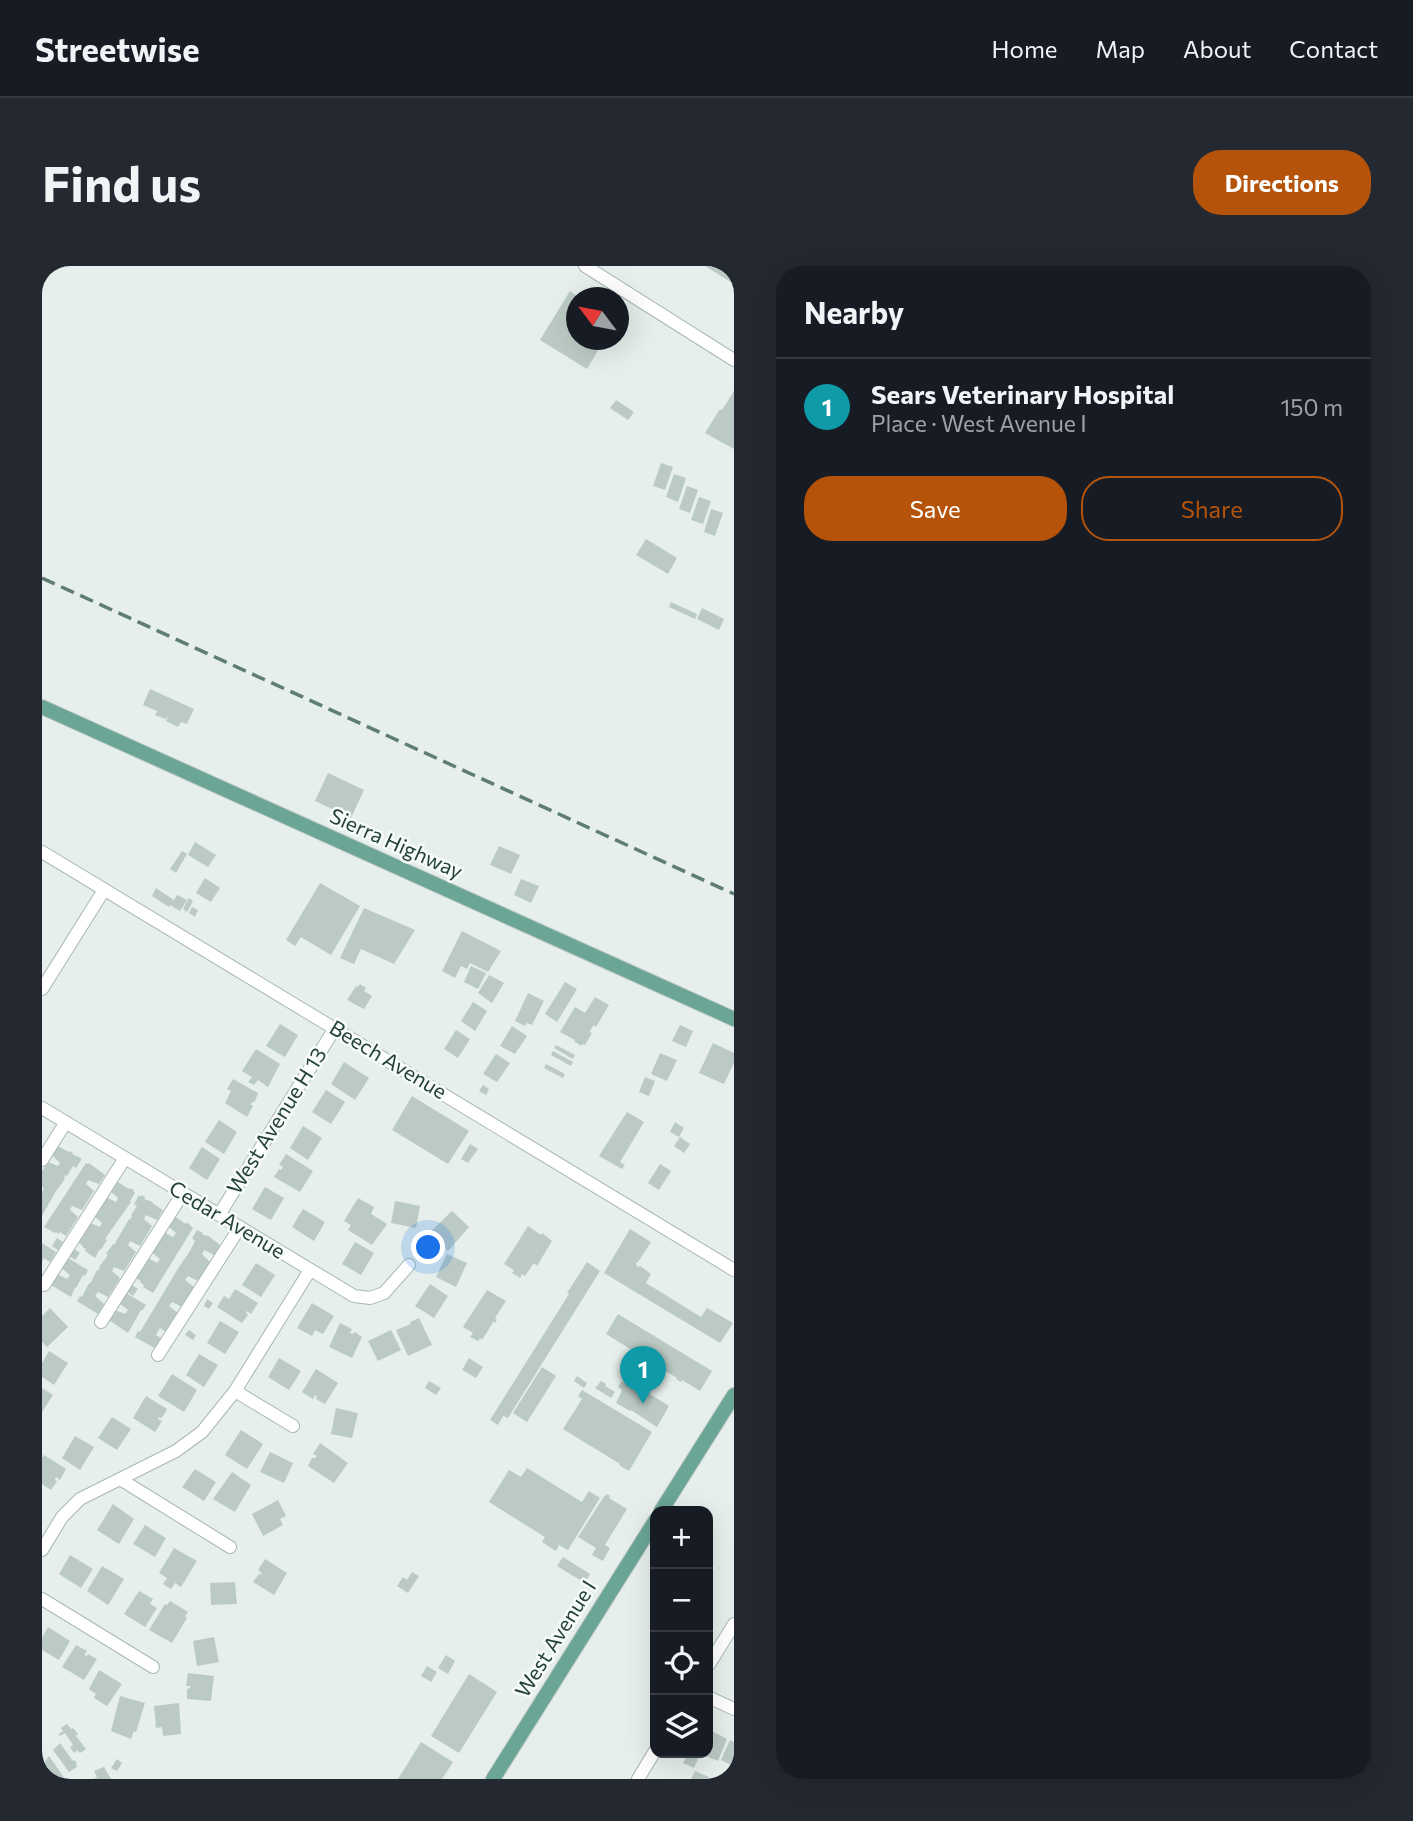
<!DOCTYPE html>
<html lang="en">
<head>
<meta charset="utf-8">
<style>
  body { margin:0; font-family:Commissioner,sans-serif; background:#242831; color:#f1f3f6 }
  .controls { position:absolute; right:21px; bottom:21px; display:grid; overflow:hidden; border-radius:14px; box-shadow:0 7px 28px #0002 }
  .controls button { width:63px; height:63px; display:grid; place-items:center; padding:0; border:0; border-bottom:2px solid #363941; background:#171b24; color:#f1f3f6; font:35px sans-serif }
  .compass { position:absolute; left:524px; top:21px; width:63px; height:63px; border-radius:50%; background:#171b24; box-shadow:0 7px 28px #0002; rotate:302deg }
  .you { position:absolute; left:387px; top:982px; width:24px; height:24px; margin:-18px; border:5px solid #fff; border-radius:50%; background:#1a73e8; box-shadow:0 0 0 10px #1a73e833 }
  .badge { display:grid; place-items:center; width:46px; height:46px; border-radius:50%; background:#b45309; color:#fff; font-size:23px; font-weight:700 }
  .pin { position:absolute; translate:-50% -58px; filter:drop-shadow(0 2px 4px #0008) }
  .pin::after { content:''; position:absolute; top:37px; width:24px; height:21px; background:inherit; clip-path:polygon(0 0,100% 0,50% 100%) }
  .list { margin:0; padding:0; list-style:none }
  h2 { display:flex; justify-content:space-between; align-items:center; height:91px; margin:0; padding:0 28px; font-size:30px }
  h2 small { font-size:23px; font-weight:400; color:#9ea1a6 }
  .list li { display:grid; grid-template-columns:46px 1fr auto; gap:21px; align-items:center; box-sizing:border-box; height:98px; padding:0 28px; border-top:2px solid #363941 }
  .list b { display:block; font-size:26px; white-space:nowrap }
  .list p { margin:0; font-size:23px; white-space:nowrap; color:#9ea1a6 }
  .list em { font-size:23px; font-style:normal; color:#9ea1a6 }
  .actions { display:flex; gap:14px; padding:21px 28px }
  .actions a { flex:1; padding:16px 0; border:2px solid #b45309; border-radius:28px; text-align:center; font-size:24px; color:#b45309 }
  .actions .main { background:#b45309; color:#fff }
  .icon { flex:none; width:38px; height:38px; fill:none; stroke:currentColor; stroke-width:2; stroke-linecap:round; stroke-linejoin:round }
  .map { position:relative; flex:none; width:692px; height:1513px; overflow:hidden; border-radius:28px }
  header { display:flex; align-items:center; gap:42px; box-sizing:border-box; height:98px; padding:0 35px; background:#171b24; border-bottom:2px solid #363941 }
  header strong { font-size:33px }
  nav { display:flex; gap:38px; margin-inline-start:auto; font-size:24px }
  .intro { display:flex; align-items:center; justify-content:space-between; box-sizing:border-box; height:168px; padding:0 42px }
  h1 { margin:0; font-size:49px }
  .button { padding:18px 32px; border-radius:28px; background:#b45309; color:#fff; font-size:24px; font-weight:700 }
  main { display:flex; gap:42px; padding:0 42px }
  aside { flex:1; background:#171b24; border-radius:28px; box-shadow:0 7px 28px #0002 }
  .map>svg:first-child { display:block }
  .building { fill:#bbcac4 }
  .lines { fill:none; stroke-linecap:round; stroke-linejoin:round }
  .minor-casing { stroke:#a8b8b2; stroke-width:14 }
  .major-casing { stroke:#c2cac8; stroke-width:16 }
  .minor { stroke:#fff; stroke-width:12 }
  .major { stroke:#6aa596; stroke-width:14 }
  .rail { stroke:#5f7d75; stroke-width:3.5; stroke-dasharray:14 7; stroke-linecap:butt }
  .labels { text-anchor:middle; stroke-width:5; stroke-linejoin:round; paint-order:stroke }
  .street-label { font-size:21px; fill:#24423a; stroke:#f7fbf9 }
</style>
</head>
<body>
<header>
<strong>Streetwise</strong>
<nav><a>Home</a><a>Map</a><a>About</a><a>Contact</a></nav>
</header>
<div class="intro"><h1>Find us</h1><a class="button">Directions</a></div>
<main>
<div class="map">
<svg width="692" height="1513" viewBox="0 0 692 1513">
  <rect width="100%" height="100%" fill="#e6efeb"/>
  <path class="building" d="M663 0H692V18Z
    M528 25 538 32H534V74H562L545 103 498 74Z
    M692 125V183L663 167 678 143 680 144Z
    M574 134 592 146 586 154 568 142Z
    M619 197 631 201 623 224 611 220Z
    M632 208 644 212 636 236 624 231Z
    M645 220 656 224 648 247 637 243Z
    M657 231 669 235 661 258 649 254Z
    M669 243 681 247 673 270 662 266Z
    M604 273 635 292 626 308 594 289Z
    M629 336 655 348 653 353 627 341Z
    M660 342 682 353 677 364 655 353Z
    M108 423 152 443 145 458 139 456 136 461 124 455 126 450 123 453 113 449 115 445 101 439Z
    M286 507 322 524 309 552 273 535Z
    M153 576 174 589 166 601 146 589Z
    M457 580 478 589 469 608 448 599Z
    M140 585 145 588 134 607 128 603Z
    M163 612 178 622 169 636 154 627Z
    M479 613 497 620 489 637 472 629Z
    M278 617 318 640 289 689 259 671 253 680 244 674Z
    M114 622 132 634 135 629 145 634 138 645 128 639 127 641 110 630Z
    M147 632 151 635 145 646 141 643Z
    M150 641 156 644 153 651 147 647Z
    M322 642 373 664 352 698 319 683 312 698 298 692Z
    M420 665 459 685 446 706 428 697 425 703 419 700 413 712 400 705Z
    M429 700 444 707 436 723 422 716Z
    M447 709 462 717 450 737 436 727Z
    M523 716 535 723 515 756 503 748Z
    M318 718 324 722 322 725 330 730 322 743 305 734 314 720 316 721Z
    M486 727 502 735 490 759 485 757 483 760 473 755Z
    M553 731 567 739 554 761 552 759 547 766 550 767 543 779 540 778 539 780 532 775 533 774 518 766 533 741 543 747Z
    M431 736 445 745 433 765 419 755Z
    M238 758 256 769 243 791 224 780Z
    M638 759 651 765 644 781 630 775Z
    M470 760 485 770 473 788 458 780Z
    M414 764 428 773 416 792 402 783Z
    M671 777 692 787V797L682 818 657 807Z
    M514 779 533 789 531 793 512 782Z
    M214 783 238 798 226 821 216 814 212 819 206 816 210 811 200 805Z
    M511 785 531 796 529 800 509 789Z
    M618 787 635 794 625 815 609 808Z
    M454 788 468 797 455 816 441 808Z
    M302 796 327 812 313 834 289 818Z
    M504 798 523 808 521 812 502 802Z
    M603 811 613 815 607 830 597 826Z
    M191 813 216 827 213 835 208 838 211 840 205 851 183 837 189 825 185 823Z
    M441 819 447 823 444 829 437 825Z
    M284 824 303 836 289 858 270 846Z
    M370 830 427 865 406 898 350 864Z
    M585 846 602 856 578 896 583 899 580 903 557 890Z
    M177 854 195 866 182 888 163 876Z
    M633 856 642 862 637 871 628 866Z
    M261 860 280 872 266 894 248 882Z
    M638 871 648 878 642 887 632 880Z
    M428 878 436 883 426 897 419 893Z
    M16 880 27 886 28 885 31 887 30 888 39 892V894L34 902 31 900 25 910 23 909 22 912 23 913 14 925 0 950V926L2 922 0 921V905L6 896 16 900 18 897 10 889Z
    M160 881 178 893 165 914 147 902Z
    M244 888 271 905 258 926 232 911 237 903 239 904 241 901 237 899Z
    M44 897 46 898 47 897 63 909 57 918 46 914 44 918 52 925 40 944 30 940 28 944 36 951 24 970 18 966 17 968 14 966 13 967 2 961Z
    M618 898 629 905 617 924 606 917Z
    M74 915 87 923 88 922 92 924 91 925 93 927 88 935 89 936 65 970 63 973 65 974 59 984 58 983 53 992 43 985 44 983 40 981 41 980 36 976 48 957 58 961 60 957 52 950 64 931 74 936 76 932 68 925Z
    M223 921 242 932 229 954 210 943Z
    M97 929 99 931 100 929 103 931 102 933 111 936 110 937 121 944 115 954 104 949 102 953 110 960 98 980 88 975 86 979 94 986 82 1005 72 1001 70 1005 78 1012 66 1031 56 1026 53 1030 62 1038 56 1048 35 1035 38 1030 40 1031 47 1017 48 1018 55 1004 56 1005 58 1001H57L66 989 64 988 71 978 72 979 87 953 88 954 90 950 89 949 95 940 92 938Z
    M316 932 332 941 329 948 345 958 330 979 306 964 309 959 302 955Z
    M353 935 378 940 374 962 349 957Z
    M261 943 283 956 272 975 250 961Z
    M410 945 427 961 406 985 398 977 400 976 398 974 395 976 386 968Z
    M132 950 144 958 145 956 151 962 111 1027 101 1021 102 1019 98 1016 99 1015 93 1012 106 992 115 997 118 993 109 986 122 966 131 971 134 967 126 960Z
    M486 960 499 969 500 967 510 975 495 1000 492 997 483 1010 480 1008 478 1012 470 1007 472 1004 462 998Z
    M588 963 609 976 596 996 594 997 595 1001 598 1000 609 1008 604 1017 659 1051 665 1042 691 1057 678 1077 562 1007Z
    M155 964 161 967 160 968 164 970 165 969 178 979 172 989 162 984 160 988 168 996 156 1015 146 1010 143 1014 152 1021 140 1041 130 1036 127 1040 136 1047 124 1066 118 1062 114 1069 120 1073 114 1083 93 1071 96 1065 98 1066 137 1001 148 985 153 975 150 972Z
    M15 972 21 976 16 984 10 980Z
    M313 976 332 987 319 1009 300 998Z
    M0 977 14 986 8 996 2 992 0 995Z
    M32 983 38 987 33 994 27 990Z
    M405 988 425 997 414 1021 394 1011Z
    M26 992 46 1004 43 1010 41 1009 34 1022 33 1021 29 1031 9 1019 15 1008 25 1013 28 1009 19 1002Z
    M545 996 558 1005 466 1152 461 1150 456 1159 448 1154 527 1028 525 1027Z
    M214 997 233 1009 219 1031 200 1019Z
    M388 1018 406 1030 392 1052 373 1040Z
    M90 1019 96 1023 91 1030 85 1026Z
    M193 1023 216 1037 209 1048 205 1045 204 1047 206 1049 200 1057 175 1041 182 1030 187 1033Z
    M445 1024 464 1035 453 1052 455 1054 453 1057 452 1055 440 1074 438 1072 436 1075 428 1071 431 1067 421 1061Z
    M84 1027 104 1039 100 1045 99 1044 86 1067 67 1054 73 1044 83 1048 86 1044 77 1037Z
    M165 1033 171 1037 167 1043 162 1040Z
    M270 1037 292 1050 281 1068 273 1064 270 1070 255 1062Z
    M8 1042 26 1061 5 1081 0 1076V1050Z
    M576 1048 670 1105 658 1125 640 1114 639 1116 634 1113 635 1112 564 1068Z
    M377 1052 390 1079 366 1090 354 1064 369 1058 368 1056Z
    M178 1055 197 1066 183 1088 165 1077Z
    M298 1057 310 1063 308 1067 310 1068 313 1066 320 1071 310 1092 287 1081Z
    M147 1064 154 1069 151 1074 143 1069Z
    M349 1064 359 1084 336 1095 326 1075Z
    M7 1085 26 1097 12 1119 0 1111V1097Z
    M157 1088 176 1099 162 1121 144 1109Z
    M237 1092 259 1105 247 1124 226 1111Z
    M427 1092 441 1101 434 1112 420 1104Z
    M500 1101 514 1110 485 1156 471 1147Z
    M274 1103 296 1117 283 1138 274 1133 275 1130 273 1129 271 1133 260 1126Z
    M130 1108 155 1124 142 1146 116 1130Z
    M535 1110 545 1117 542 1122 532 1115Z
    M387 1115 399 1122 394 1129 383 1122Z
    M559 1115 564 1118 563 1120 573 1126 569 1132 553 1122Z
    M580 1115 585 1118 587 1115 627 1140 615 1161 589 1144 588 1145 574 1137 580 1124 576 1121Z
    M0 1122 11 1129 0 1146Z
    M540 1124 610 1166 587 1205 577 1199 578 1198 521 1163 540 1133 536 1130Z
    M104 1130 125 1143 121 1150 119 1152 117 1151 116 1153 120 1155 113 1166 91 1152Z
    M294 1142 316 1147 310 1172 289 1168Z
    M70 1151 89 1163 75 1184 56 1172Z
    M199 1164 221 1178 205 1203 183 1189Z
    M33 1170 52 1181 38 1204 20 1192Z
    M278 1177 306 1197 292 1217 266 1200 270 1192H273L275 1190 271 1188Z
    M228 1186 251 1197 242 1217 218 1206Z
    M2 1189 24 1203 18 1214 14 1211 13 1214 15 1215 9 1224 0 1218V1192Z
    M485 1202 540 1236 547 1225 558 1232 526 1284 517 1279 514 1285 500 1276 503 1271 447 1236 467 1204 479 1211Z
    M153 1203 174 1216 162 1235 140 1221Z
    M190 1206 209 1219 193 1246 171 1233Z
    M565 1228 568 1230 567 1232 585 1243 563 1279 568 1282 561 1295 550 1289 554 1282 536 1271 563 1229 564 1230Z
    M236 1234 244 1250 238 1253 241 1259 221 1270 210 1248Z
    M71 1238 92 1253 77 1278 55 1264Z
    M103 1259 124 1272 113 1291 91 1278Z
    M132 1282 155 1295 139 1321 133 1317 129 1323 121 1318 125 1312 117 1307Z
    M28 1289 51 1303 39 1322 17 1308Z
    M521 1291 548 1308 543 1317 515 1300Z
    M223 1293 245 1307 232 1329 211 1316 217 1308 219 1309 220 1307 216 1304Z
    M60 1300 82 1313 66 1339 45 1325Z
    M370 1306 377 1310 366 1327 355 1320 361 1311 365 1314Z
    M193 1316 195 1338 169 1339 168 1317Z
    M97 1325 111 1333 108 1338 115 1342 103 1361 82 1348Z
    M128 1335 146 1346 143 1350 145 1352 130 1377 107 1364 123 1338 125 1339Z
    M6 1361 28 1375 17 1394 0 1384V1372Z
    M172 1371 177 1396 155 1400 151 1375Z
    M34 1379 45 1385 42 1389 45 1390 46 1388 55 1393 42 1414 20 1401Z
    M404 1389 413 1395 406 1408 396 1402Z
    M385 1400 395 1406 389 1416 379 1410Z
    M57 1404 80 1418 65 1440 52 1432 54 1428 47 1423Z
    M146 1407 172 1410 169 1435 145 1433V1424L149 1420H144Z
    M427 1408 455 1426 417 1487 389 1470Z
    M78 1430 103 1437 94 1466 92 1465 89 1473 69 1465Z
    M137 1437 139 1468 121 1470 120 1461 114 1462 112 1440Z
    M25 1458 29 1463 31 1462 36 1468 34 1470 44 1483 38 1487 35 1484 32 1487 28 1481 31 1479 23 1467 18 1470 17 1468 21 1465 19 1462Z
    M666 1463 685 1473 676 1495 661 1489 662 1487H666Z
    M688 1474 692 1476V1497L689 1499 679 1494Z
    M379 1476 411 1496 400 1513H356Z
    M18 1477 31 1495 32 1494 35 1497 34 1498 35 1501 27 1506 11 1484Z
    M646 1487H652L658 1489 652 1502 641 1497Z
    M7 1490 23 1513H2L7 1510 0 1499Z
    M75 1493 80 1497 75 1505 69 1502Z
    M62 1501 69 1513H52L55 1511 52 1505Z
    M653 1505 667 1511 666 1513H649Z"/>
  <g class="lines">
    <g class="minor-casing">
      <path id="minor" d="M543 0 692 94
        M0 586 692 1004
        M0 723 62 624
        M0 842 312 1030 328 1032 342 1027 367 999
        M0 894 24 856
        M177 949 293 762
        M2 1019 83 892
        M59 1056 141 927
        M116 1089 198 961
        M193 1125 251 1160
        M78 1213 188 1281
        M0 1284 20 1251 38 1233 134 1185 160 1166 193 1125 268 1004
        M0 1333 111 1401
        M666 1400 692 1358
        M666 1431 692 1443
        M596 1513 613 1485"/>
    </g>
    <g class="major-casing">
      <path id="major" d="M0 441 692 753
        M619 1245 692 1129
        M451 1513 613 1255"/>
    </g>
    <use href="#minor" class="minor"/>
    <use href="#major" class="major"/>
    <path class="rail" d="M0 312 692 628"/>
  </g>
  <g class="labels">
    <g class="street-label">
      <text transform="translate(354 578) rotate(24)" y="7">Sierra Highway</text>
      <text transform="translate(346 794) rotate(31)" y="7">Beech Avenue</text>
      <text transform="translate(235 855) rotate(-58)" y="7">West Avenue H 13</text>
      <text transform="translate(185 954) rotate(31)" y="7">Cedar Avenue</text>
      <text transform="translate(514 1373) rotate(-58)" y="7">West Avenue I</text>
    </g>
  </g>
</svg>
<div class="controls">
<button>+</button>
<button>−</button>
<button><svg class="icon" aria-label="locate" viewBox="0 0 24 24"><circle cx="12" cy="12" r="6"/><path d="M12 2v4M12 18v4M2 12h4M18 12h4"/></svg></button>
<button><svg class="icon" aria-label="layers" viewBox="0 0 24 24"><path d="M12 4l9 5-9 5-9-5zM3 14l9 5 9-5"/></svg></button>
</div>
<svg class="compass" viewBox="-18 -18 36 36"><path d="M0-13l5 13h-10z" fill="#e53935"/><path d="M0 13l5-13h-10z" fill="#9ea1a6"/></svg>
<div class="you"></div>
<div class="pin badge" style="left:601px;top:1138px;background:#0f9aa8">1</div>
</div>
<aside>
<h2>Nearby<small></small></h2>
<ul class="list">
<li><span class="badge" style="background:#0f9aa8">1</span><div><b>Sears Veterinary Hospital</b><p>Place · West Avenue I</p></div><em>150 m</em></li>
</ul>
<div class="actions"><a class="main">Save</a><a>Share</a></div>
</aside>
</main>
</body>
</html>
